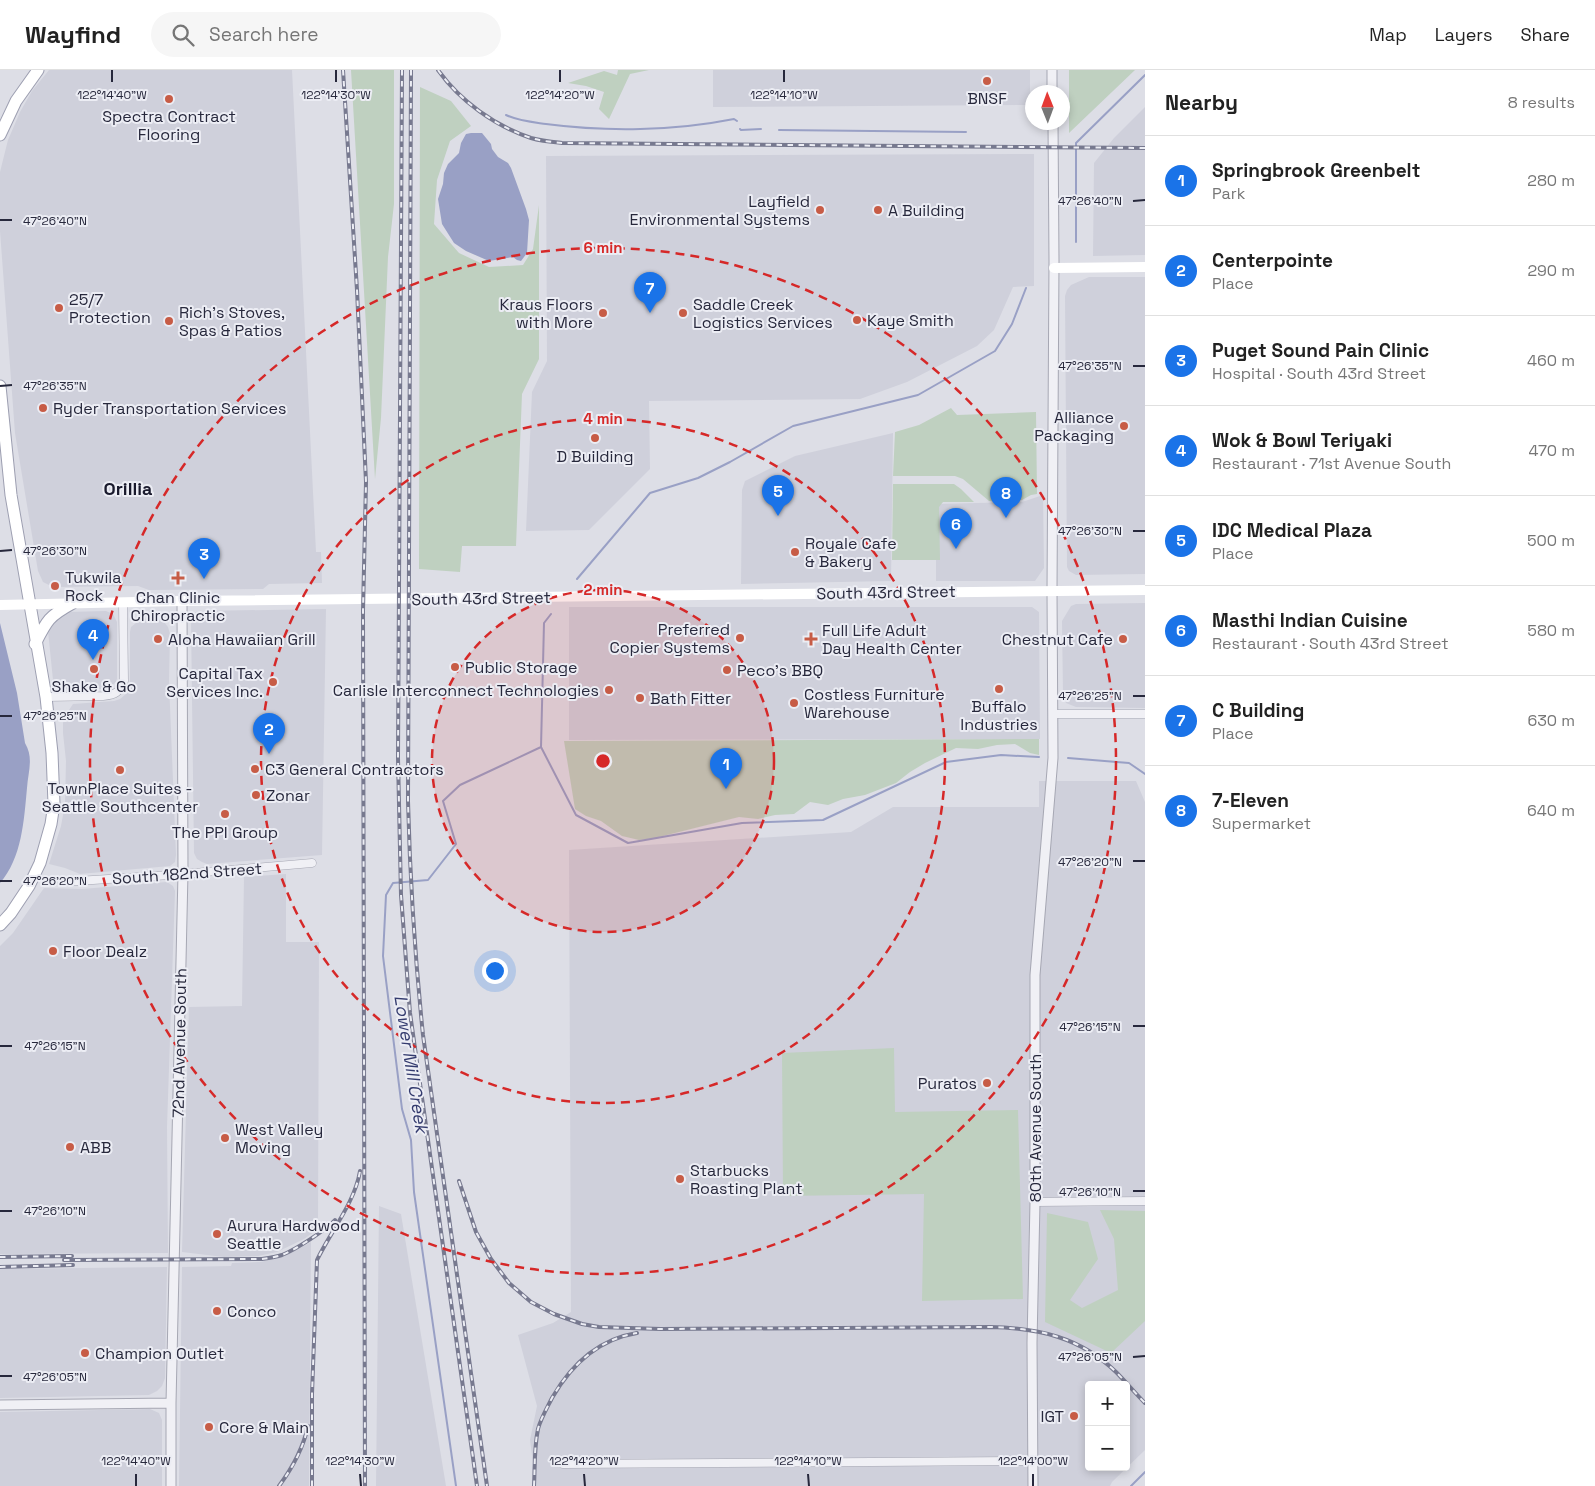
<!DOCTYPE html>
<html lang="en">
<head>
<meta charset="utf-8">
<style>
  body { margin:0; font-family:"Space Grotesk",sans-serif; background:#f6f6f6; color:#222 }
  .controls { position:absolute; right:15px; bottom:15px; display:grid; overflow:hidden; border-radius:5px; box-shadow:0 2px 8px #0003 }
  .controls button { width:45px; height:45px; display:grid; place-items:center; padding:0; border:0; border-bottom:1px solid #e0e0e0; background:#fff; color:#222; font:25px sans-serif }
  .compass { position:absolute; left:1025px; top:15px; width:45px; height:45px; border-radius:50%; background:#fff; box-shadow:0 2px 8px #0003; rotate:359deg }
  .you { position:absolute; left:494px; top:900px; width:18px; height:18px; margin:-12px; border:4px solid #fff; border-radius:50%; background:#1a73e8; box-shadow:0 0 0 8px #1a73e833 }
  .badge { display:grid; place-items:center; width:32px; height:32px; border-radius:50%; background:#1a73e8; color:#fff; font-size:16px; font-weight:700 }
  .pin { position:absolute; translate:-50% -41px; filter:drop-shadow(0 1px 2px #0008) }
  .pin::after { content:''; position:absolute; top:26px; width:18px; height:15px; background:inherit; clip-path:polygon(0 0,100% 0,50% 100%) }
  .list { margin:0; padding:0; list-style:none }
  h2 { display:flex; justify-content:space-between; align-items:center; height:65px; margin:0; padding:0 20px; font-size:21px }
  h2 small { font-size:16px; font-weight:400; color:#767676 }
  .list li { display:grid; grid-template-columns:32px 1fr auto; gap:15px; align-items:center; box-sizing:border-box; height:90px; padding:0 20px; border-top:1px solid #e0e0e0 }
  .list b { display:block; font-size:19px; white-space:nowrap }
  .list p { margin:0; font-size:16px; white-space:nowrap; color:#767676 }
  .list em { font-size:16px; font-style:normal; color:#767676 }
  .icon { flex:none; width:28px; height:28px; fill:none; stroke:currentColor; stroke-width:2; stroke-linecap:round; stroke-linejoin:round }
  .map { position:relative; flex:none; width:1145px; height:1416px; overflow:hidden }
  header { display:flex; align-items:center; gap:30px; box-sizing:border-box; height:70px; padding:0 25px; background:#fff; border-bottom:1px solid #e0e0e0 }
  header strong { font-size:24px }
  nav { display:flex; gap:28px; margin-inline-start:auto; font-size:18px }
  .search { width:350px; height:45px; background:#f6f6f6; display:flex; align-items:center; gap:12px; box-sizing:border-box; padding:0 18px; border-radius:28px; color:#767676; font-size:19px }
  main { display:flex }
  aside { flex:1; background:#fff }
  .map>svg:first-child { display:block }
  .built { fill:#cfd0db; fill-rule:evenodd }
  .green { fill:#bfd0c0 }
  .water { fill:#99a0c5 }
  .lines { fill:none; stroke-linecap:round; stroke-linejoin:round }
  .stream { stroke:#99a0c5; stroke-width:2 }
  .minor-casing { stroke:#a6a7b3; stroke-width:9 }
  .tertiary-casing { stroke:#a6a7b3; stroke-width:11 }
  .primary-casing { stroke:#9d9fb1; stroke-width:13 }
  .minor { stroke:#f0f0f5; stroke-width:8 }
  .tertiary { stroke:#f0f0f5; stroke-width:9 }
  .secondary { stroke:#fff; stroke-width:10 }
  .primary { stroke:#fff; stroke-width:11 }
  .rail-casing { stroke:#77798f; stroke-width:4 }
  .rail { stroke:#ecedf4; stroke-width:2; stroke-dasharray:5.5; stroke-linecap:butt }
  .ticks { fill:none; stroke:#27283c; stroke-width:2 }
  .ring { fill:none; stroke:#d62828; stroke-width:2.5; stroke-dasharray:9 6 }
  .poi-dot { fill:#c75c46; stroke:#ecedf4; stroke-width:2 }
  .labels { text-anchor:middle; stroke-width:4; stroke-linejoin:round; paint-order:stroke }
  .poi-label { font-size:16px; fill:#27283c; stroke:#ecedf4; text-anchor:start }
  .street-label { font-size:16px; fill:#27283c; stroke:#ecedf4 }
  .neighbourhood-label { font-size:18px; font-weight:bold; fill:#1a1a2d; stroke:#ecedf4 }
  .water-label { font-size:18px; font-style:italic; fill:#343b6e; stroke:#ecedf4 }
  .ticks-label { font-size:12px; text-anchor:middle; fill:#27283c; stroke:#ecedf4; stroke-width:4; stroke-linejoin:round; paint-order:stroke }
  .centre { fill:#d62828; stroke:#ecedf4; stroke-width:2.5 }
  .ring-label { font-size:15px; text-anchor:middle; font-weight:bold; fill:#d62828; stroke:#ecedf4; stroke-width:4; stroke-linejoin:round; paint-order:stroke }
</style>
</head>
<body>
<header>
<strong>Wayfind</strong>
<div class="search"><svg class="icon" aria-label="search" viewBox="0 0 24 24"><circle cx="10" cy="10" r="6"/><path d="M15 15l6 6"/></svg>Search here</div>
<nav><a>Map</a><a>Layers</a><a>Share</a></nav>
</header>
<main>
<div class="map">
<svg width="1145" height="1416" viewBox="0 0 1145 1416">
  <rect width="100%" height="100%" fill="#dddee6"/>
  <path class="built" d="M49 0H292L316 482H321L322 513 269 514 263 519 149 520 138 516 53 517 43 512 38 501 15 363 0 161V102L8 70 20 42 32 21Z
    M713 0H1030V35L713 37Z
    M1145 37V185L1093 186 1094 93 1114 68Z
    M1034 84V216L1013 217 994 260 977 276 907 312 860 329 649 331 650 399 589 460 526 461 532 322 547 291 546 86Z
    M1089 207H1145V504L1076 505 1069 501 1067 497 1065 226 1067 220 1071 215Z
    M893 363 891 511 741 514 742 420 745 411 795 386Z
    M1043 425 1044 498 1035 511H936V434L1022 432Z
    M1145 533V638L1076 637 1066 633 1063 624 1062 551 1071 536 1076 534Z
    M569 537H1032L1039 542 1040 669 569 670Z
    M326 539 322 785 207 794 202 792 197 789 194 783 191 550 194 543 199 541Z
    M106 541 113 544 117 552V609L115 613 106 619H66L62 618 53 610 48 561 50 555 67 542Z
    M153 548 164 552 168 557 170 564 169 612 176 785 175 792 170 796 80 804 65 798 49 794 61 756 65 734 66 691 63 663V653L65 646 73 634 114 631 120 629 126 624 129 619 130 612V562L131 557 141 549Z
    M1039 711H1136L1145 732V1380L1112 1412 1110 1416H536L530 1370 537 1336 518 1265 553 1253 571 1242 569 780 851 762 893 737H1039ZM1089 1315H1126V1397H1089Z
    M286 804V872H319L318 1159 304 1169 277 1182 258 1186 224 1187 182 1182 189 937 242 936 244 807Z
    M167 812 173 816 175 821 167 1057 168 1183 0 1184V876L13 863 44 818 82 819Z
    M379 1136 401 1144 446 1416H376Z
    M311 1172 309 1416H179L182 1197 231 1196 232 1193 261 1192 289 1184Z
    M167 1197 165 1308 162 1316 157 1321 149 1325 0 1328V1199Z
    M150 1339 159 1343 162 1350V1416H0V1342Z"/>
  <path class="green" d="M351 0H394V134L388 187 381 348 375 409Z
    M618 0H649L630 4 609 49 599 39 604 22 586 16 568 13 604 1 617 5Z
    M1069 0H1135L1069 63Z
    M420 17 451 31 471 56 450 71 437 110 434 154 459 183 489 197 523 195 533 179 539 135V289L522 324 516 476H462L460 502 419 499Z
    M951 338 957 345 1036 342 1037 424 1031 425 1022 430 989 431 963 409 955 406H893L895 362 919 355Z
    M893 414H954L961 419 974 432H943L939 437 940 490H892Z
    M1039 669V685L1030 683 1015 674 997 675 978 679 956 678 925 693 910 702 896 713 865 725 843 729 828 735 810 732 794 744 775 745 758 749 739 747 655 768 639 770 622 766 601 751 586 746 575 739 564 671Z
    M894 978 895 1042 1018 1040 1023 1229 922 1231 924 1124 783 1126 782 983Z
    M1100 1140 1145 1141V1251L1111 1283 1045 1252 1047 1143 1088 1152 1098 1189 1070 1230 1082 1238 1118 1220 1114 1169Z"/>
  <path class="water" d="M471 63H482L491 74 492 79 498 87 508 93 511 98 526 139 529 150 527 183 521 191 517 190 513 187 489 191 466 181 454 173 442 154 438 129 443 114 444 103 448 94 459 83 461 73 466 64Z
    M0 553 17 623 25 673C34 688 28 702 27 718 24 750 22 788 0 813Z"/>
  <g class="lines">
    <path class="stream" d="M506 45C519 51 532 52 546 54 607 62 674 61 734 49L737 51
      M740 59 741 60 761 59
      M779 60 966 62
      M1076 172V73L1145 5
      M577 509 650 423 698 408 730 392 793 356 918 325 995 281 1012 254 1026 218
      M551 544 544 553 541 677 576 745 628 773 742 753 823 750 946 692 1001 685 1039 687
      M1068 688 1129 693 1145 704
      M456 1416 414 1122 411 1070 402 1039 383 886 386 825 393 813 428 810 456 774 443 731 460 715 541 677
      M1131 1416 1145 1402"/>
    <g class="minor-casing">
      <path id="minor" d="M46 627 103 626C115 625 120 622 124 611L123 533
        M1053 644H1145
        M62 812 170 805 312 793
        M1035 1132 1145 1131
        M563 1394 1033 1391"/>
    </g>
    <g class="tertiary-casing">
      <path id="tertiary" d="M1052 0V22
        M0 1335 171 1333
        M171 1416V1333L183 803 182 531
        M1033 1416 1032 1273 1035 1132V905L1053 688 1052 521 1054 191 1053 52"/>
    </g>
    <g class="primary-casing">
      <path id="primary" d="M0 65 16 31 38 0
        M0 316 11 425 46 627 52 683 54 734 51 754 40 793 29 816 11 843 0 855
        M35 574C47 550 49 546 73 533"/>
    </g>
    <use href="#minor" class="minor"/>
    <use href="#tertiary" class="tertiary"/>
    <path class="secondary" d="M1054 198 1145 197
      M0 535 182 531 1145 520"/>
    <use href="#primary" class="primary"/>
    <g class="rail-casing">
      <path id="rail" d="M343 0 357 220 366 412 363 541 365 1416
        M402 0 398 688 401 825 410 943 477 1416
        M411 0 408 731C410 810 415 887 423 965L487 1416
        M438 0C460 31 495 56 531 68 541 71 552 72 562 73L1145 78
        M459 1111 476 1162 491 1189 509 1213 531 1232 554 1244 582 1254 599 1257 661 1259 990 1257C1038 1258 1080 1267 1116 1302 1126 1312 1135 1323 1145 1333
        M0 1187 72 1186
        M64 1190 262 1189C269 1188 276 1187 282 1185 295 1180 326 1160 335 1150
        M0 1197 73 1195
        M279 1416C293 1397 303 1379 308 1356
        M312 1416V1324L317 1190C331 1161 355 1132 360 1101
        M534 1416C535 1397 534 1378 538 1359 541 1348 547 1338 552 1328 571 1295 599 1269 637 1263"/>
    </g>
    <use href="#rail" class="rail"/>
  </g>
  <path class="ticks" d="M112 0V12M336 0V12M560 0V12M784 0V12M1133 131 1145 130M0 150H12M1133 296H1145M0 316 12 315M1133 461H1145M0 481 12 480M1133 626H1145M0 646H12M1133 791H1145M0 811H12M1133 956H1145M0 976H12M1133 1121H1145M0 1141H12M1133 1287 1145 1286M0 1306H12M136 1404V1416M360 1404 361 1416M584 1404 585 1416M808 1404 809 1416M1033 1404V1416"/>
  <circle cx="603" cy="691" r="171" fill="#d62828" fill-opacity=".12"/>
  <g class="ring">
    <circle cx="603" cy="691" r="171"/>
    <circle cx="603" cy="691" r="342"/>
    <circle cx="603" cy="691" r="513"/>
  </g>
  <g class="poi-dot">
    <circle cx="987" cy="11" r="5"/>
    <circle cx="169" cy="29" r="5"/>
    <circle cx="820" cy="140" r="5"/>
    <circle cx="878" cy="140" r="5"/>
    <circle cx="59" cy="238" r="5"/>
    <circle cx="603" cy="243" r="5"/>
    <circle cx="683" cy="243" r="5"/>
    <circle cx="857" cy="250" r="5"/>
    <circle cx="169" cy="251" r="5"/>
    <circle cx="43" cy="338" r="5"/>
    <circle cx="1124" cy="356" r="5"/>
    <circle cx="595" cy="368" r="5"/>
    <circle cx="795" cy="482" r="5"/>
    <path d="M175.5 500.5h5v5h5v5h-5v5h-5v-5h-5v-5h5z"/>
    <circle cx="55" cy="516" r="5"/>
    <circle cx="740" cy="568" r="5"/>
    <circle cx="158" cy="569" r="5"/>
    <path d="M808.5 561.5h5v5h5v5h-5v5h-5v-5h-5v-5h5z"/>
    <circle cx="1123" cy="569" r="5"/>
    <circle cx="455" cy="597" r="5"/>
    <circle cx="94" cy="599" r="5"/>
    <circle cx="727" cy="600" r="5"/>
    <circle cx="273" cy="612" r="5"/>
    <circle cx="999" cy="619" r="5"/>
    <circle cx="609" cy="620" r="5"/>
    <circle cx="640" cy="628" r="5"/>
    <circle cx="794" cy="633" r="5"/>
    <circle cx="255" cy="699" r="5"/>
    <circle cx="120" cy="700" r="5"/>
    <circle cx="256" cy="725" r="5"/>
    <circle cx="225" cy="744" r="5"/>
    <circle cx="53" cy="881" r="5"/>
    <circle cx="987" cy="1013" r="5"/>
    <circle cx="225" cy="1068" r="5"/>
    <circle cx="70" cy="1077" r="5"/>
    <circle cx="680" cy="1109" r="5"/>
    <circle cx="217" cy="1164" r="5"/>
    <circle cx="217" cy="1241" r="5"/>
    <circle cx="85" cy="1283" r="5"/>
    <circle cx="1074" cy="1346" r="5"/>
    <circle cx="209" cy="1357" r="5"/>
  </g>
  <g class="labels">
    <g class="poi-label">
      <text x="987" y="34" text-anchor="middle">BNSF</text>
      <text x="169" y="52" text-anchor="middle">Spectra Contract<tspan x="169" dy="18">Flooring</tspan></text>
      <text x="810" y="137" text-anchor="end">Layfield<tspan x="810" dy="18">Environmental Systems</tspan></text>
      <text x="888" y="146">A Building</text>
      <text x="69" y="235">25/7<tspan x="69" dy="18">Protection</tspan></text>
      <text x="593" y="240" text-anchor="end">Kraus Floors<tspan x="593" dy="18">with More</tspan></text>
      <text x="693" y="240">Saddle Creek<tspan x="693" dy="18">Logistics Services</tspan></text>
      <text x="179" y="248">Rich's Stoves,<tspan x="179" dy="18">Spas &amp; Patios</tspan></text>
      <text x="867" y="256">Kaye Smith</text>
      <text x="53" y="344">Ryder Transportation Services</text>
      <text x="1114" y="353" text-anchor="end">Alliance<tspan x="1114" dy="18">Packaging</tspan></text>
      <text x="595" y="392" text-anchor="middle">D Building</text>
      <text x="805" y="479">Royale Cafe<tspan x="805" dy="18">&amp; Bakery</tspan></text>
      <text x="65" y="513">Tukwila<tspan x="65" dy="18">Rock</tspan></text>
      <text x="178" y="533" text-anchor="middle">Chan Clinic<tspan x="178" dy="18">Chiropractic</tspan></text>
      <text x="730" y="565" text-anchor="end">Preferred<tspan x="730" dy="18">Copier Systems</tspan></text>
      <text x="822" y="566">Full Life Adult<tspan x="822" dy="18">Day Health Center</tspan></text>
      <text x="168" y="575">Aloha Hawaiian Grill</text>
      <text x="1113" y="575" text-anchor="end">Chestnut Cafe</text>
      <text x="465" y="603">Public Storage</text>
      <text x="737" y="606">Peco's BBQ</text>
      <text x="263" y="609" text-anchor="end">Capital Tax<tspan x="263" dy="18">Services Inc.</tspan></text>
      <text x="94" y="622" text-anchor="middle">Shake &amp; Go</text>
      <text x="599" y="626" text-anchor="end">Carlisle Interconnect Technologies</text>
      <text x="804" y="630">Costless Furniture<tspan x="804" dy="18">Warehouse</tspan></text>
      <text x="650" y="634">Bath Fitter</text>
      <text x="999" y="642" text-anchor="middle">Buffalo<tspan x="999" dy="18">Industries</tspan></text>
      <text x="265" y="705">C3 General Contractors</text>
      <text x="120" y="724" text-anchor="middle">TownPlace Suites -<tspan x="120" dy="18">Seattle Southcenter</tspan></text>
      <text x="266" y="731">Zonar</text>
      <text x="225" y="768" text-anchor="middle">The PPI Group</text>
      <text x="63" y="887">Floor Dealz</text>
      <text x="977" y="1019" text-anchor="end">Puratos</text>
      <text x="235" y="1065">West Valley<tspan x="235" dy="18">Moving</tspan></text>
      <text x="80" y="1083">ABB</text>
      <text x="690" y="1106">Starbucks<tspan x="690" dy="18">Roasting Plant</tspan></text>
      <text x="227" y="1161">Aurura Hardwood<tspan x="227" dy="18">Seattle</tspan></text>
      <text x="227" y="1247">Conco</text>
      <text x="95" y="1289">Champion Outlet</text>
      <text x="1064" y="1352" text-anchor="end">IGT</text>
      <text x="219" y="1363">Core &amp; Main</text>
    </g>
    <g class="street-label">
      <text transform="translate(886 522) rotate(-1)" y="6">South 43rd Street</text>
      <text transform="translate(481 528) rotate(-1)" y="6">South 43rd Street</text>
      <text transform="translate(187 803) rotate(-4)" y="6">South 182nd Street</text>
      <text transform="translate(179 973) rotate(-89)" y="6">72nd Avenue South</text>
      <text transform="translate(1035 1058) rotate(-90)" y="6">80th Avenue South</text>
    </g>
    <g class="neighbourhood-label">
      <text x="128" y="425">Orillia</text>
    </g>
    <g class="water-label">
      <text transform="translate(411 994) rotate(81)" y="6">Lower Mill Creek</text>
    </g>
  </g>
  <g class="ticks-label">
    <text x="112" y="29">122°14'40"W</text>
    <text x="336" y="29">122°14'30"W</text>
    <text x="560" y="29">122°14'20"W</text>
    <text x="784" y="29">122°14'10"W</text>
    <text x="1090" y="135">47°26'40"N</text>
    <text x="55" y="155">47°26'40"N</text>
    <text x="1090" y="300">47°26'35"N</text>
    <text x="55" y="320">47°26'35"N</text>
    <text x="1090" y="465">47°26'30"N</text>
    <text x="55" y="485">47°26'30"N</text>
    <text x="1090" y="630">47°26'25"N</text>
    <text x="55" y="650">47°26'25"N</text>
    <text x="1090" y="796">47°26'20"N</text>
    <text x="55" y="815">47°26'20"N</text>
    <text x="1090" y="961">47°26'15"N</text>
    <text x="55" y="980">47°26'15"N</text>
    <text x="1090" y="1126">47°26'10"N</text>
    <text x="55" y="1145">47°26'10"N</text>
    <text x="1090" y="1291">47°26'05"N</text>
    <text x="55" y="1311">47°26'05"N</text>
    <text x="136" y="1395">122°14'40"W</text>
    <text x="360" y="1395">122°14'30"W</text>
    <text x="584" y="1395">122°14'20"W</text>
    <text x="808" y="1395">122°14'10"W</text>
    <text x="1033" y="1395">122°14'00"W</text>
  </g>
  <circle cx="603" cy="691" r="8" class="centre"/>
  <g class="ring-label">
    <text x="603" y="183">6 min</text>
    <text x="603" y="354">4 min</text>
    <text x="603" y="525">2 min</text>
  </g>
</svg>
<div class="controls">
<button>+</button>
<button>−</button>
</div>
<svg class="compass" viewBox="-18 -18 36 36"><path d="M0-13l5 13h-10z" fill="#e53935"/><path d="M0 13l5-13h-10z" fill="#767676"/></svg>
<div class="you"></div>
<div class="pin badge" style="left:726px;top:719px">1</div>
<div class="pin badge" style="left:269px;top:684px">2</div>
<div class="pin badge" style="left:204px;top:509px">3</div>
<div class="pin badge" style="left:93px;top:590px">4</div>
<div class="pin badge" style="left:778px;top:446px">5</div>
<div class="pin badge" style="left:956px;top:479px">6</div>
<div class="pin badge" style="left:650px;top:243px">7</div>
<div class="pin badge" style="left:1006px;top:448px">8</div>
</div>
<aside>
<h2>Nearby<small>8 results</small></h2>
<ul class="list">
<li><span class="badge">1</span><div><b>Springbrook Greenbelt</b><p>Park</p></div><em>280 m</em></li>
<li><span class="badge">2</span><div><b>Centerpointe</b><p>Place</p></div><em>290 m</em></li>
<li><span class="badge">3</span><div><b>Puget Sound Pain Clinic</b><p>Hospital · South 43rd Street</p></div><em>460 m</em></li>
<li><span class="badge">4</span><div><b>Wok &amp; Bowl Teriyaki</b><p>Restaurant · 71st Avenue South</p></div><em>470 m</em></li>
<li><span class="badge">5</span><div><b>IDC Medical Plaza</b><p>Place</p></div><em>500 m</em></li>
<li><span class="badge">6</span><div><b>Masthi Indian Cuisine</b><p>Restaurant · South 43rd Street</p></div><em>580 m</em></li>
<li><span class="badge">7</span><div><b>C Building</b><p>Place</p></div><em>630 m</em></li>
<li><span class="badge">8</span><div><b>7-Eleven</b><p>Supermarket</p></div><em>640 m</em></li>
</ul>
</aside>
</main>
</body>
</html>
